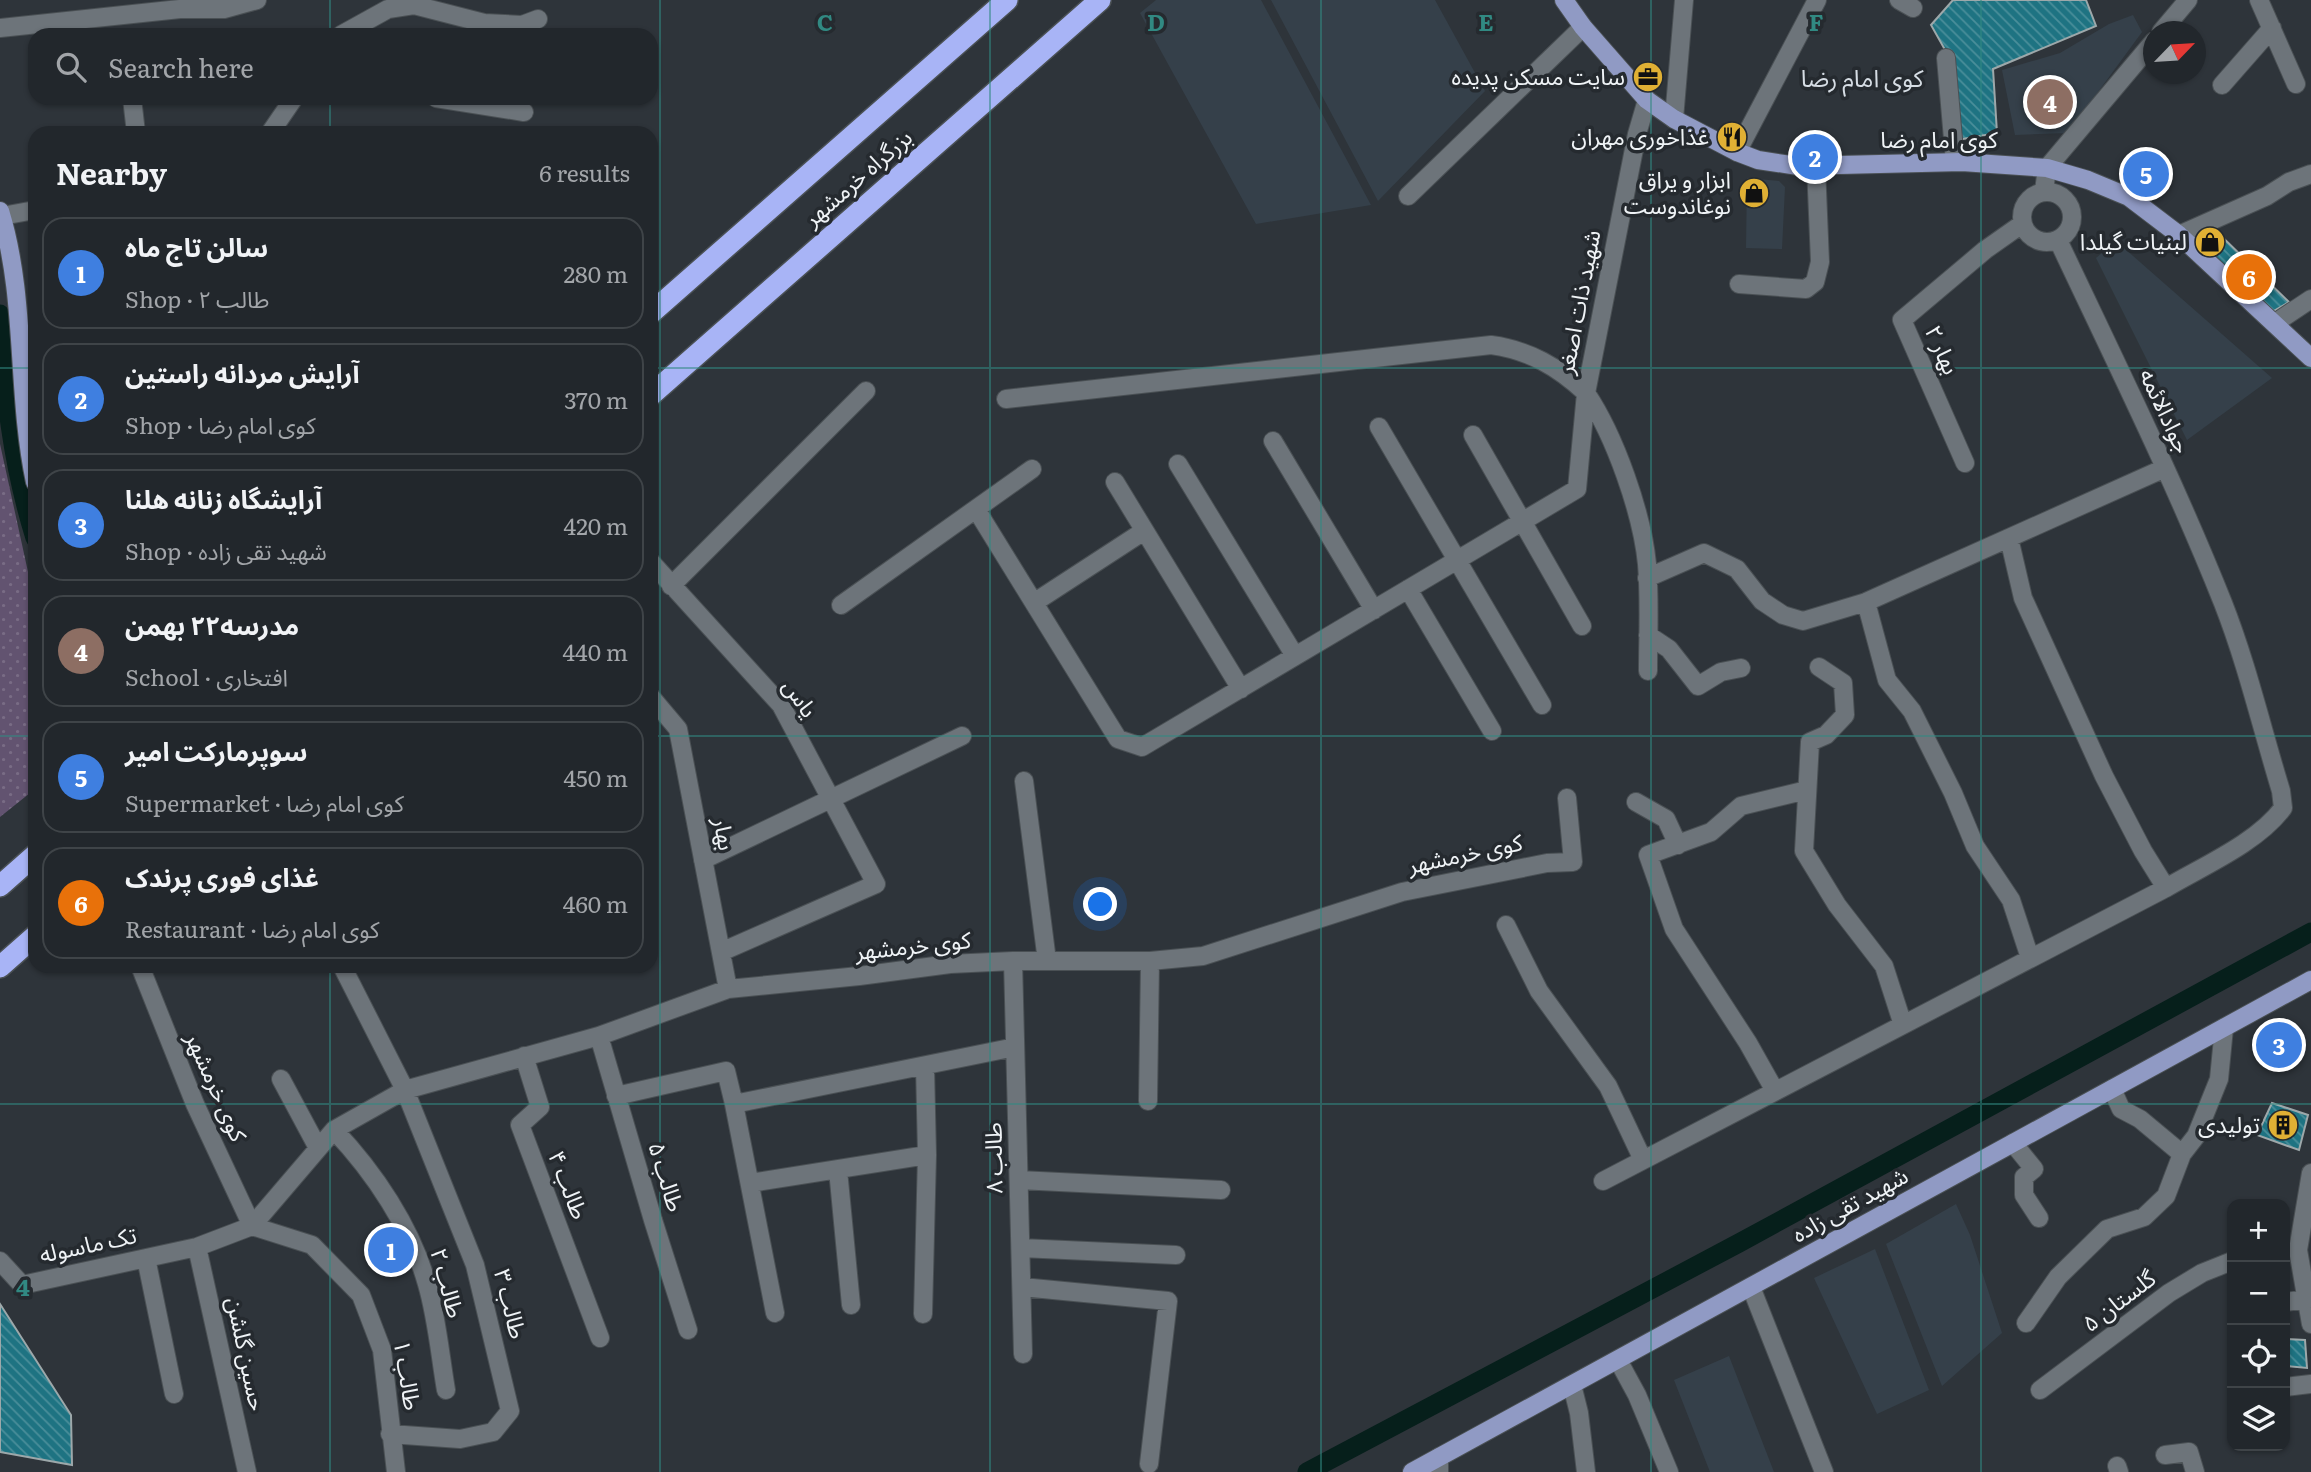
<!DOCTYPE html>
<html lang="en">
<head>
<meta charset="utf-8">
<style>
  body { margin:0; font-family:Literata,"Noto Sans Arabic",serif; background:#2a2f34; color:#f1f3f6 }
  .controls { position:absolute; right:21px; bottom:21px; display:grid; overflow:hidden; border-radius:14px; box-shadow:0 2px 5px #0004 }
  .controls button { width:63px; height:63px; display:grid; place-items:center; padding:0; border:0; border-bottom:2px solid #3f4448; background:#22272c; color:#f1f3f6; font:35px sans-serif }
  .compass { position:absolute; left:2143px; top:21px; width:63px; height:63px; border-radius:50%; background:#22272c; box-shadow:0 2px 5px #0004; rotate:65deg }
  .you { position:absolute; left:1101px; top:905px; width:24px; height:24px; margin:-18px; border:5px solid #fff; border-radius:50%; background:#1a73e8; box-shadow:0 0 0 10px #1a73e833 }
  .badge { display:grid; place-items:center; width:46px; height:46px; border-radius:50%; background:#ea580c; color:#fff; font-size:23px; font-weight:700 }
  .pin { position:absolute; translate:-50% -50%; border:4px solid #fff; box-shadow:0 2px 7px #0006 }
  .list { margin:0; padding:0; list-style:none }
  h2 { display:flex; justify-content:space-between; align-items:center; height:91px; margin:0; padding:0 28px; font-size:30px }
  h2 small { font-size:23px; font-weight:400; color:#a2a5a9 }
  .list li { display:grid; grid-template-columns:46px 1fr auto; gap:21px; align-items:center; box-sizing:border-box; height:112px; margin:0 14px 14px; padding:0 14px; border:2px solid #3f4448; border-radius:21px }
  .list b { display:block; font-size:26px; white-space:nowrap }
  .list p { margin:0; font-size:23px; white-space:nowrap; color:#a2a5a9 }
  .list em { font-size:23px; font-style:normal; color:#a2a5a9 }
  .icon { flex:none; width:38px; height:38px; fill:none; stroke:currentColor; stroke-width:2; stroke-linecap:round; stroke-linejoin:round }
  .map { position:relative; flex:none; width:2311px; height:1472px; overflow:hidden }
  .search { position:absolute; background:#22272c; box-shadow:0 2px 5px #0004; left:28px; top:28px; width:630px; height:77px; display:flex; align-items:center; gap:18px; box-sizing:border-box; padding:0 24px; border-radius:21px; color:#a2a5a9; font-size:26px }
  .panel { position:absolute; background:#22272c; box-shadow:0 2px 5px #0004; left:28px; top:126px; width:630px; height:847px; border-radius:21px }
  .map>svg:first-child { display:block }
  .built { fill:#35404a }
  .grass { fill:url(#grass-dots) }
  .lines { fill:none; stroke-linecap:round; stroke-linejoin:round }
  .canal { stroke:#061f1b; stroke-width:19 }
  .building { fill:url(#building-back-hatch); stroke:#9da8aa; stroke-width:2 }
  .minor-casing { stroke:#4a5054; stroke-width:20 }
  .major-casing { stroke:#4a5054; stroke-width:20 }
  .highway-casing { stroke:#4a5054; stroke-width:24 }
  .minor { stroke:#6d747a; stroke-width:18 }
  .major { stroke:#909ac4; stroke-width:18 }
  .highway { stroke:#a8b4f6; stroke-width:21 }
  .grid { fill:none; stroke:#318982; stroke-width:2; stroke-opacity:0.55 }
  .labels { text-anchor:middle; stroke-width:7; stroke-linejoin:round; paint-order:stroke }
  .poi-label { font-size:23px; fill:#eff3f6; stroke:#252a2f; text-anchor:end }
  .street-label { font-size:23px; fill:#eff3f6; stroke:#252a2f }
  .neighbourhood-label { font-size:24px; fill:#d6dde4; stroke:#252a2f }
  .grid-label { font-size:23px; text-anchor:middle; font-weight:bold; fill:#318982; stroke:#252a2f; stroke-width:7; stroke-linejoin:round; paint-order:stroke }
</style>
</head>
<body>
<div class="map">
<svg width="2311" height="1472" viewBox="0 0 2311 1472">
  <defs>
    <pattern id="grass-dots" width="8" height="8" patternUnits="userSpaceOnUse" patternTransform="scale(1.75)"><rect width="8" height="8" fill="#625370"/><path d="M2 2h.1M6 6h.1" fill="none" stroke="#796c85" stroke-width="1.8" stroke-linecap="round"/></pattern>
    <pattern id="building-back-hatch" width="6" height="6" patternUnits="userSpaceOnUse" patternTransform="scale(1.75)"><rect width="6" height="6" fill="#1e7382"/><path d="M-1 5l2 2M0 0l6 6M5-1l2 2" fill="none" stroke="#4a8e9a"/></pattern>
  </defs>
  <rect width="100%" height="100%" fill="#2e343a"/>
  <path class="built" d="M1156 0H1261L1371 205 1256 224 1140 13Z
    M1271 0H1435L1485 91 1378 201Z
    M2133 15 2142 32 2068 133 2015 135 2002 70 2060 53 2109 24Z
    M1747 178 1779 181 1785 187 1782 249 1746 248Z
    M2116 241 2272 378 2187 440 2096 258Z
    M1956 1204 1970 1235 2002 1333 1942 1386 1886 1244Z
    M1875 1249 1929 1390 1877 1414 1814 1278Z
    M1729 1356 1774 1472H1710L1674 1380Z"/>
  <path class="grass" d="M0 444 35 604V789L0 817Z"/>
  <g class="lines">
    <path class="canal" d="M0 314C4 391 12 464 35 538
      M1307 1472 1739 1243 2311 932"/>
  </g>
  <path class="building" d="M1953 0H2086L2096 26 1993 69 1997 133 1957 140 1953 64 1931 25Z
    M2213 228 2289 302 2272 312 2194 237Z
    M2272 1103 2308 1115 2299 1150 2257 1135Z
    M0 1304 71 1415 72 1465 0 1452Z
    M2285 1339 2305 1340 2307 1368 2285 1366Z"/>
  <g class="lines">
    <g class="minor-casing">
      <path id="minor" d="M1899 0 1913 8
        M2259 0 2296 84
        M0 28 180 9H224L257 0
        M2161 32 2188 0
        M341 35 388 9 414 5 484 23 522 25 538 19
        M1946 58 1955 162
        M2222 85 2272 28
        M132 98 136 133
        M436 98 524 112
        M1647 100 1637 134 1586 393C1615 436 1642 513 1647 564 1650 599 1648 636 1648 671
        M1674 119 1684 0
        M270 133 294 98
        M1737 152 1817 0
        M2044 191 2047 168 2154 41
        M2022 217a25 25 0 1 1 50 0a25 25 0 1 1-50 0Z
        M1408 196 1583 27
        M2 216 35 210
        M2179 235 2267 196 2289 182 2311 174
        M1739 284 1806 289 1815 282 1820 262 1816 166
        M2275 323 2311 299
        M1379 427 1542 705
        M1473 435 1582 626
        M1273 441 1374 610
        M1965 463 1902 320 1985 250 2022 224
        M1178 464 1295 656
        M1115 482 1241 689
        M976 509 1118 739 1142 747 1577 489 1586 393C1558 367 1529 350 1491 345L1006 399
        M2009 538 2023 598 2104 776 2143 851 2166 888
        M651 562 781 705 876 884 721 952
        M1647 578 1704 553 1737 569 1762 601 1783 615 1803 621 1866 602 2165 468
        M671 586 866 391
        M1408 589 1492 731
        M1035 602 1144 531
        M1866 602 1887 680 1912 711 1953 793 1975 846 2011 900 2030 958
        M841 605 1032 469
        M1648 635 1669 649 1698 686 1721 672 1741 668
        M1819 667 1843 683 1845 715 1826 735 1810 742 1804 851 1837 905 1884 966 1903 1025
        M651 697 678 729 728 989
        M1024 781 1047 961
        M1636 802 1666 819 1678 845
        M703 860 962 736
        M1506 925 1539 991 1608 1086 1643 1160
        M1013 961 1023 1354
        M140 966 195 1104 252 1226 312 1245 361 1295 382 1350 396 1472
        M342 966 405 1090 475 1265 510 1411 493 1432 460 1439 390 1434
        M599 1036 653 1220 688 1330
        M524 1056 540 1107 520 1125 600 1338
        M281 1079 318 1148
        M2112 1089 2121 1109 2140 1119 2182 1154
        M1775 1091 1748 1043 1674 929 1648 855 1711 832 1741 806 1807 790
        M616 1096 726 1071 734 1104 1015 1047
        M1148 1101 1150 961
        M734 1104 775 1313
        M334 1130C374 1172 411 1227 427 1284 437 1318 440 1355 446 1390
        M2013 1143 2034 1169 2024 1177V1195L2039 1218
        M838 1170 851 1305
        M2311 1173 2298 1250 2311 1324
        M1019 1180 1221 1190
        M1603 1181 2166 888C2203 866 2257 843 2283 808L2281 791C2262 729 2247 664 2223 603 2174 480 2115 361 2058 240
        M750 1183 927 1155
        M197 1247 247 1472
        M1021 1248 1176 1255
        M146 1258 174 1394
        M0 1261 22 1285 197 1247 252 1226 334 1130 405 1090 599 1036 728 989 859 976 950 964 1013 961H1150L1203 956 1402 892 1547 863 1573 862 1567 798
        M1022 1287 1168 1301 1149 1464
        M1751 1287 1824 1472
        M2285 1302 2307 1299
        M923 1314 927 1155 925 1066
        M2026 1323 2058 1277 2107 1229 2144 1217 2166 1196 2182 1154 2196 1136 2219 1079 2224 1028
        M1618 1360 1637 1395 1669 1472
        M1572 1385 1579 1413 1586 1472
        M2285 1387 2311 1384
        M2040 1390 2169 1293 2202 1273 2232 1261
        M2165 1455 2189 1452 2195 1472
        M2117 1466 2119 1472
        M1439 1472V1457"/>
    </g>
    <g class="major-casing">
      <path id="major" d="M1564 0 1583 27 1647 100 1674 119 1737 152 1758 160 1798 166 1962 162 2047 168 2088 180 2129 197 2179 235 2311 358
        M0 211C27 299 16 393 35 482
        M1412 1472 2311 980"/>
    </g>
    <g class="highway-casing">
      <path id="highway" d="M651 313 1007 0
        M651 395 1100 0
        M0 886 35 855
        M0 967 35 936"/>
    </g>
    <use href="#minor" class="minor"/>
    <use href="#major" class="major"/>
    <use href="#highway" class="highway"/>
  </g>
  <path class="grid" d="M330 0V35M660 0V1472M990 0V1472M1321 0V1472M1651 0V1472M1981 0V1472M330 98V133M0 368H35M651 368H2311M0 736H35M651 736H2311M330 966V1472M0 1104H2311"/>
  <defs>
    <g id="office-disc" transform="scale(1.575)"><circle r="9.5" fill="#e0b034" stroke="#252a2f"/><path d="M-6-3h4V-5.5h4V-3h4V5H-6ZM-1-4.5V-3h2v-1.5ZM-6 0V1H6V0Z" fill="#111"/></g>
    <g id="restaurant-disc" transform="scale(1.575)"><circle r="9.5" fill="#e0b034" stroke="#252a2f"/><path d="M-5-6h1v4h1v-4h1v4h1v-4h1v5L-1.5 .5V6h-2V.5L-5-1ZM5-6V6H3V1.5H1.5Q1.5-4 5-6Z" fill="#111"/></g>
    <g id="shop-disc" transform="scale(1.575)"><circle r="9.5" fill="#e0b034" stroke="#252a2f"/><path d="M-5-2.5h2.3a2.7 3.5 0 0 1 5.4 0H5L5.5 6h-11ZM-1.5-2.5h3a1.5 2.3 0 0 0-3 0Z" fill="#111"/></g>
    <g id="building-disc" transform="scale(1.575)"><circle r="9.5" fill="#e0b034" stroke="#252a2f"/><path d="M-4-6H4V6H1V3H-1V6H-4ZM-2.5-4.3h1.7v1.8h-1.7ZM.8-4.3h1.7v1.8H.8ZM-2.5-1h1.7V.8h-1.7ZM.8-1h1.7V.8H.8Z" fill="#111"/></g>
  </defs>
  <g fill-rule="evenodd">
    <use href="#office-disc" x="1648" y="77"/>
    <use href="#restaurant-disc" x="1732" y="137"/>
    <use href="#shop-disc" x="1754" y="193"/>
    <use href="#shop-disc" x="2210" y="242"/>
    <use href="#building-disc" x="2283" y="1125"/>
  </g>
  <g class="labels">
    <g class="poi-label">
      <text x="1625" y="85">سایت مسکن پدیده</text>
      <text x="1709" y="145">غذاخوری مهران</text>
      <text x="1731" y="188">ابزار و یراق<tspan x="1731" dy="26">نوغاندوست</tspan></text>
      <text x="2187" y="250">لبنیات گیلدا</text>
      <text x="2260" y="1133">تولیدی</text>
    </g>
    <g class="street-label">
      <text x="1939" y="148">کوی امام رضا</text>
      <text transform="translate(858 178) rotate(-41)" y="8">بزرگراه خرمشهر</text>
      <text transform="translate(1579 302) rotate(-79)" y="8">شهید ذات اصغر</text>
      <text transform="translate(1942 350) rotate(66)" y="8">بهار ۲</text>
      <text transform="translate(2165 411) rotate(65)" y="8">جوادالائمه</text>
      <text transform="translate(800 698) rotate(55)" y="8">یاس</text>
      <text transform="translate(724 834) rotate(80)" y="8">بهار</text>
      <text transform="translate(1465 854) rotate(-12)" y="8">کوی خرمشهر</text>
      <text transform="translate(913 946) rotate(-6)" y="8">کوی خرمشهر</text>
      <text transform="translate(216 1087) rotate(66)" y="8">کوی خرمشهر</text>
      <text transform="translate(994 1158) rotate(-91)" y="8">طالب ۸</text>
      <text transform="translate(666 1177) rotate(73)" y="8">طالب ۵</text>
      <text transform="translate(568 1185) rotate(69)" y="8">طالب ۴</text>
      <text transform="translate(1850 1205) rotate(-29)" y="8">شهید تقی زاده</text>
      <text transform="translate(88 1245) rotate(-12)" y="8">تک ماسوله</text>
      <text transform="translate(447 1283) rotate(75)" y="8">طالب ۲</text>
      <text transform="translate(2119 1301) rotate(-37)" y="8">گلستان ۵</text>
      <text transform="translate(510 1304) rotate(76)" y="8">طالب ۳</text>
      <text transform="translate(246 1354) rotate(78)" y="8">حسین گلشن</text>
      <text transform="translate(407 1375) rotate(81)" y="8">طالب ۱</text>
    </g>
    <g class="neighbourhood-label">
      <text x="1862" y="87">کوی امام رضا</text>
    </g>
  </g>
  <g class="grid-label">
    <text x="825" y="31">C</text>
    <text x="1156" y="31">D</text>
    <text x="1486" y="31">E</text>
    <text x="1816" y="31">F</text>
    <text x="23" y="1296">4</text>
  </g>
</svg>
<div class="controls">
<button>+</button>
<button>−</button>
<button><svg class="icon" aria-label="locate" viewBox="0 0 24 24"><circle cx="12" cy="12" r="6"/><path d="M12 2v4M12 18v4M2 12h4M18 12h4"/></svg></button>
<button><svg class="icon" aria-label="layers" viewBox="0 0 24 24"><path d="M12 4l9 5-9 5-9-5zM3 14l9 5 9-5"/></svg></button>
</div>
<svg class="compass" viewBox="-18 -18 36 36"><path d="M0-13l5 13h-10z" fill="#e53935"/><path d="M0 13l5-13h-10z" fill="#a2a5a9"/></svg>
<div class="you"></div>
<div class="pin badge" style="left:391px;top:1250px;background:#3f7fe0">1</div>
<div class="pin badge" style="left:1815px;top:157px;background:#3f7fe0">2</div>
<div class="pin badge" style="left:2279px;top:1045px;background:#3f7fe0">3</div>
<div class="pin badge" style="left:2050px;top:102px;background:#8d6e63">4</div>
<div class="pin badge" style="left:2146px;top:174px;background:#3f7fe0">5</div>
<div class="pin badge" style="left:2249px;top:277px;background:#e8710a">6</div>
<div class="search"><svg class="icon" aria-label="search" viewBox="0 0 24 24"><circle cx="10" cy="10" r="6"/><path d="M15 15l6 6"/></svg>Search here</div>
<section class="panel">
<h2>Nearby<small>6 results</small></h2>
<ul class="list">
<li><span class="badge" style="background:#3f7fe0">1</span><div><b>سالن تاج ماه</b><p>Shop · طالب ۲</p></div><em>280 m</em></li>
<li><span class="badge" style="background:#3f7fe0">2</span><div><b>آرایش مردانه راستین</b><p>Shop · کوی امام رضا</p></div><em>370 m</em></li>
<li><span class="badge" style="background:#3f7fe0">3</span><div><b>آرایشگاه زنانه هلنا</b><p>Shop · شهید تقی زاده</p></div><em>420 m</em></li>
<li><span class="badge" style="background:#8d6e63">4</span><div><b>مدرسه۲۲ بهمن</b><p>School · افتخاری</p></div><em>440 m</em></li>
<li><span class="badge" style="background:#3f7fe0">5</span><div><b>سوپرمارکت امیر</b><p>Supermarket · کوی امام رضا</p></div><em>450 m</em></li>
<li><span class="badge" style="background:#e8710a">6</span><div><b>غذای فوری پرندک</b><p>Restaurant · کوی امام رضا</p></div><em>460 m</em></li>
</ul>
</section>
</div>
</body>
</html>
